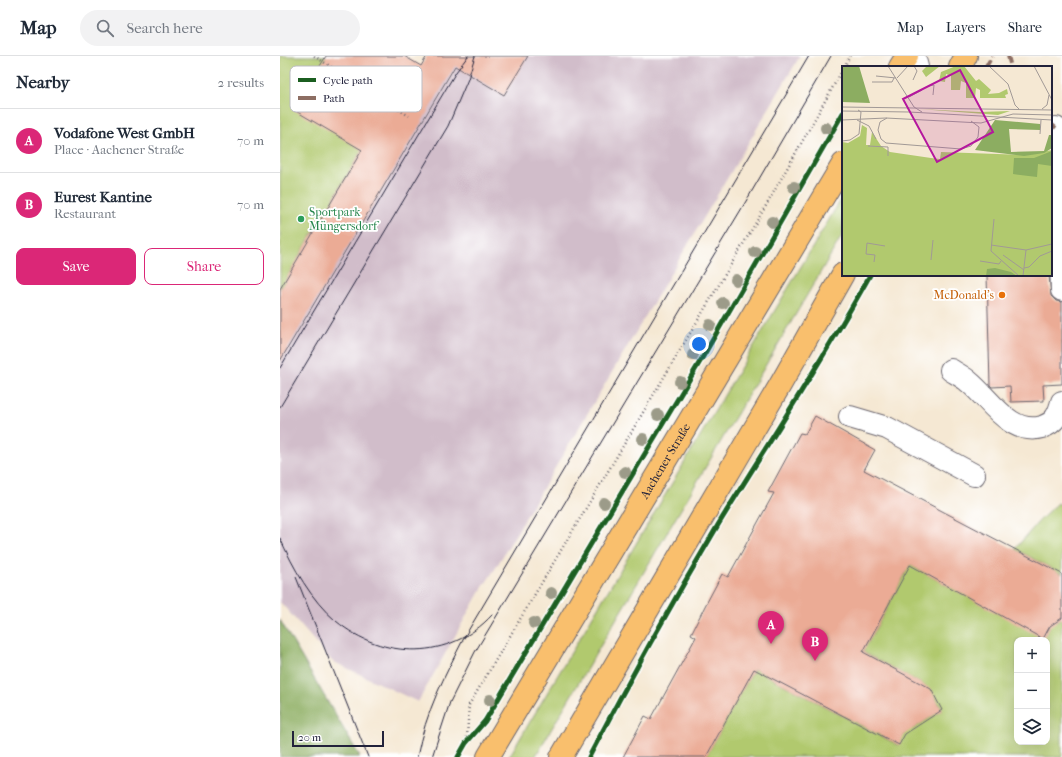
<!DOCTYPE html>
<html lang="en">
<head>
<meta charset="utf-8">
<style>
  body { margin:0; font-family:"IM FELL French Canon",serif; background:#f2f2f3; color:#1f2937 }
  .controls { position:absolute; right:12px; bottom:12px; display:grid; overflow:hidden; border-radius:8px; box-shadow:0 4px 16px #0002 }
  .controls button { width:36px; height:36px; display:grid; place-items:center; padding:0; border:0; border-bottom:1px solid #e0e1e3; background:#fff; color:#1f2937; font:20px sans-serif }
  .scale { position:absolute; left:12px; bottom:10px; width:92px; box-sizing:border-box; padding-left:4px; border:2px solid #22223b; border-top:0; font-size:11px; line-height:14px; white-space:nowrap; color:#22223b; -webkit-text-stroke:3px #fff; paint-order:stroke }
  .you { position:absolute; left:419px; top:288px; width:14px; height:14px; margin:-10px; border:3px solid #fff; border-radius:50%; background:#1a73e8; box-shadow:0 0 0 6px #1a73e833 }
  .badge { display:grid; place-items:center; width:26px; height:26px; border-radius:50%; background:#db2777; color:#fff; font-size:13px; font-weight:700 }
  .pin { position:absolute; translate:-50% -33px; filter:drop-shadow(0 1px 2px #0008) }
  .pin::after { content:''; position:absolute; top:21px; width:14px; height:12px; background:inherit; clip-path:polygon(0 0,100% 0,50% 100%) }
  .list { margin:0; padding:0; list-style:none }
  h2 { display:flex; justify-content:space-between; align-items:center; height:52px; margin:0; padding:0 16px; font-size:17px }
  h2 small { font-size:13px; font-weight:400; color:#747a83 }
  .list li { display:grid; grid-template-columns:26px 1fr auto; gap:12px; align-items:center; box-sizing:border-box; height:64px; padding:0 16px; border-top:1px solid #e0e1e3 }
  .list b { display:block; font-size:15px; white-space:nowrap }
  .list p { margin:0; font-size:13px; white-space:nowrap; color:#747a83 }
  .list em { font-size:13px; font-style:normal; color:#747a83 }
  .actions { display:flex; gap:8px; padding:12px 16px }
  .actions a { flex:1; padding:9px 0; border:1px solid #db2777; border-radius:8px; text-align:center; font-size:14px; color:#db2777 }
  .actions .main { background:#db2777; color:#fff }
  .icon { flex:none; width:22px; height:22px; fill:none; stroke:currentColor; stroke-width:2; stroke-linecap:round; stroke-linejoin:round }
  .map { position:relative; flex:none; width:782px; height:701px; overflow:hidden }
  header { display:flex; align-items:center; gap:24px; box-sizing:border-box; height:56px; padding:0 20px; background:#fff; border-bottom:1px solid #e0e1e3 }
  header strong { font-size:19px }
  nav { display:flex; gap:22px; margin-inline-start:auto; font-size:14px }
  .search { width:280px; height:36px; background:#f2f2f3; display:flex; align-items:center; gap:10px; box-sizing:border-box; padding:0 14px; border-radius:22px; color:#747a83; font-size:15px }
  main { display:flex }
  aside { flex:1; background:#fff }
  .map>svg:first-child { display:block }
  .industrial { fill:#d1bdca }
  .green { fill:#b1c96e; stroke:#6a7654; fill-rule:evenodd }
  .forest { fill:#8cad61; stroke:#57684e }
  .building { fill:#ebab95 }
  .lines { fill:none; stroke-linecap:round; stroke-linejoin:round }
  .minor-casing { stroke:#6c6770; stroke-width:24 }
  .major-casing { stroke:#6c6770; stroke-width:24 }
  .path { stroke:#6c6770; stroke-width:2.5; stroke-dasharray:1 3; stroke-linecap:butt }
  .minor { stroke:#fff; stroke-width:22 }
  .major { stroke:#f9bf6d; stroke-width:22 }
  .tram { stroke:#22223b; stroke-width:1 }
  .quiet { stroke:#8d6e63; stroke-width:4; stroke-dasharray:8 4; stroke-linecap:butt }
  .cycleway-casing { stroke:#fff; stroke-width:8 }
  .cycleway { stroke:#1b5e20; stroke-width:5 }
  .tree { fill:#9c9b89 }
  .leisure-dot { fill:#2e9e5b; stroke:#fff; stroke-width:1.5 }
  .food-dot { fill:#e8710a; stroke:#fff; stroke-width:1.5 }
  .labels { text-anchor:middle; stroke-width:3.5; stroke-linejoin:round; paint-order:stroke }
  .leisure-label { font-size:12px; fill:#27864d; stroke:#fff; text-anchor:start }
  .food-label { font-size:12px; fill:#c56008; stroke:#fff; text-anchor:end }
  .street-label { font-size:12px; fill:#22223b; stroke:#fff }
  .inset-road { fill:none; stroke:#a19996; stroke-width:1 }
  .view { fill:#b5179e; fill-opacity:0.15; stroke:#b5179e; stroke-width:2 }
  .inset-edge { fill:none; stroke:#22223b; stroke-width:2 }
  .key { fill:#fff; stroke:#bdbdc4; stroke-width:1 }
  .key-label { font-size:11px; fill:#22223b }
</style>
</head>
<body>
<header>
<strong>Map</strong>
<div class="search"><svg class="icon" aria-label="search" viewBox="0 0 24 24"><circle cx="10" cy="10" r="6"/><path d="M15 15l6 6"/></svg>Search here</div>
<nav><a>Map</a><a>Layers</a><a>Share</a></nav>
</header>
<main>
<aside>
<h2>Nearby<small>2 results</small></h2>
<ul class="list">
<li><span class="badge">A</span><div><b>Vodafone West GmbH</b><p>Place · Aachener Straße</p></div><em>70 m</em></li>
<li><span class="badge">B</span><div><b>Eurest Kantine</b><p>Restaurant</p></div><em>70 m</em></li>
</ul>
<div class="actions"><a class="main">Save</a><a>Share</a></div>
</aside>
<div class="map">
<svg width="782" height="701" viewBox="0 0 782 701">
  <rect width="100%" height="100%" fill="#fff"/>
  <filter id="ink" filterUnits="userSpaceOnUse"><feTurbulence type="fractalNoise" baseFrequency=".025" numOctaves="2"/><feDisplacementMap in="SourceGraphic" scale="8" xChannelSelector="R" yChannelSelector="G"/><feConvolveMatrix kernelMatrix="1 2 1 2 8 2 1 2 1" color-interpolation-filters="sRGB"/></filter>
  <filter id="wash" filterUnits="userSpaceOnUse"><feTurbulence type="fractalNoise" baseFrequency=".012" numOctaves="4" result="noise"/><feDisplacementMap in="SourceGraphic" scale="16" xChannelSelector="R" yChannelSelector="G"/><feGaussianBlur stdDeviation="0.9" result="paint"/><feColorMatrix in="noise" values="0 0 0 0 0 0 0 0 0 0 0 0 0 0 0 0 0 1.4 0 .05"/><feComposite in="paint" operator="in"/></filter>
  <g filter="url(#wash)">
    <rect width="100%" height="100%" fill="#f5e8d3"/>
    <path class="industrial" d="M46 0H124L141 10 147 0H520L215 513 199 537 138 646 52 605 0 546V233L82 94 14 54Z"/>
    <path class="green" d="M0 0H46L82 94 0 233Z
      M563 140V178L255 701H229Z
      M778 447 782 450V518L735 493 759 465Z
      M630 509 763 582 773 564 777 566 782 562V701H430L427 699 474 613 618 689 629 671 633 673 662 654 656 642 645 638 647 631 583 596ZM737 584H767V686H737Z"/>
    <path class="forest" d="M0 564 80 701H0Z"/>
    <g id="blocks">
      <path class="building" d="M46 0H124L141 10 147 0H248L224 39 175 10 0 305V233L82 94 14 54Z
        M707 219H769L771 240 776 245 782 246V328L763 329 764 345 731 346 730 330 712 331 710 329Z
        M535 360 595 394 584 414 782 518V562L770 570 763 583 630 509 583 596 651 633 662 654 625 678 619 689 474 613 426 701H343L365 660 371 663 416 581 411 578 425 550 442 518 448 521 494 437 488 436 520 377 525 378Z"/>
    </g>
  </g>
  <g filter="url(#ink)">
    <use href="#blocks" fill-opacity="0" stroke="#6c6770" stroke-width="1"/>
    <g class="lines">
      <g class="minor-casing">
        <path id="minor" d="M634 0 637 11
          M776 72 782 234
          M671 314C677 318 684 321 689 326 710 343 730 380 762 371 775 367 779 358 782 346
          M570 361 607 372 694 419"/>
      </g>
      <g class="major-casing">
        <g id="major">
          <path d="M620 11 627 0"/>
          <path d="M680 11 686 0"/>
          <path id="s1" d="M208 701 563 108"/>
          <path d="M281 701 499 331 563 218"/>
        </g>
      </g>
      <path class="path" d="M34 0 129 60
        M564 11 570 0
        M187 681 189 649 487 148 563 13"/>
      <use href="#minor" class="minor"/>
      <use href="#major" class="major"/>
      <path class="tram" d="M0 312 176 16 188 0
        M0 351 168 70 188 23 195 0
        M0 482C13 511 31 544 56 565 103 604 170 605 212 559
        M16 521 88 701
        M137 701C146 655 164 621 185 580L529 0
        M152 701 170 646 195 596 462 152 551 0"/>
      <path class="quiet" d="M728 0 731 11
        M706 11 712 0
        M771 68 776 72"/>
      <g class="cycleway-casing">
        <path id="cycleway" d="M178 701 186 687 205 665 421 304 563 57
          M309 701C350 622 393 545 438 469 489 386 543 304 590 219"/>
      </g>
      <use href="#cycleway" class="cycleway"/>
    </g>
    <g class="tree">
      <circle cx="546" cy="72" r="6"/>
      <circle cx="514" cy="131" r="6"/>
      <circle cx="492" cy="166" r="6"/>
      <circle cx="475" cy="196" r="6"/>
      <circle cx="456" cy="224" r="6"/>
      <circle cx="443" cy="247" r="6"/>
      <circle cx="430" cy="269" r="6"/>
      <circle cx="413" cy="299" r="6"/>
      <circle cx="400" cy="326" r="6"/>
      <circle cx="378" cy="359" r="6"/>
      <circle cx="363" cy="383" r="6"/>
      <circle cx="345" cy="416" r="6"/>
      <circle cx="324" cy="447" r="6"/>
      <circle cx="271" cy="537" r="6"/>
      <circle cx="254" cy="567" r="6"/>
      <circle cx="210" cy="644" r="6"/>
    </g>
  </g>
  <circle class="leisure-dot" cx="21" cy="163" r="4"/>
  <circle class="food-dot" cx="722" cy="239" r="4"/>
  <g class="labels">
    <g class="leisure-label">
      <text x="29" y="160">Sportpark<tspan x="29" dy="14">Müngersdorf</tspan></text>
    </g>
    <g class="food-label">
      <text x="714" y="243">McDonald's</text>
    </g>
    <g class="street-label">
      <text dy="4" stroke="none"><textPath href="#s1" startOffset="345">Aachener Straße</textPath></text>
    </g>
  </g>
  <g transform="translate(562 10)">
    <rect width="210" height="210" fill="#f5e8d3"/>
    <path d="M85 0H98L84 11 80 5ZM114 0H122L134 15 137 13 149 24 146 28 157 27 165 23 166 28 163 29 164 32H138V24L134 22 133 32H124V17L119 15 118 24H109V10L104 8 103 16 97 15 99 6ZM77 43 137 46 168 45 156 49ZM20 59 25 62 24 79H28L30 66 39 80 48 86 89 92 98 93 99 86 185 89 210 84V210H0V76L6 77 18 70Z" fill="#b1c96e"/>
    <path d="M0 0H17L28 37 0 36ZM153 54 198 58V64L167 63 169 86 202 85 207 69H210V82L202 87 182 90 133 84ZM210 85V100L196 98 195 111 171 108 172 92H192ZM153 202 169 206 175 210H144L145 203Z" fill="#8cad61"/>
    <path class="inset-road" d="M46 0 72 41 80 46M147 0 166 18 173 39 177 43M192 0 210 34M34 10 54 12M55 12 66 0M71 14 75 5 72 0M30 16H50L52 12M86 20 92 19 91 29M67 31 80 24M0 41 210 44M200 43 205 39 207 29M0 45 67 46 210 54M45 52 38 56 36 64 39 73 44 77 119 83 129 80 136 71 137 61 129 55M0 54 44 52 139 57 171 48 210 49M15 54 27 60 34 73M198 68 199 54M0 75 8 74 17 68 19 46 16 44M26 80 46 81V90M152 153 149 185 177 210M149 179 184 184 210 178M161 189 182 204M89 194 91 174M138 195 157 198 159 195M32 196 33 189 24 188 25 177 43 180M182 202 187 201 198 190 210 185M181 210 184 184"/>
    <path class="view" d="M118 4 151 66 95 96 61 33Z"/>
    <rect width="210" height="210" class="inset-edge"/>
  </g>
  <rect x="10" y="10" width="132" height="46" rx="6" class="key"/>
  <rect x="18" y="22" width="18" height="4" fill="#1b5e20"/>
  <rect x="18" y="40" width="18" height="4" fill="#8d6e63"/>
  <g class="key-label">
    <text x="43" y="28">Cycle path</text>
    <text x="43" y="46">Path</text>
  </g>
</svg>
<div class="controls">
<button>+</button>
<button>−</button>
<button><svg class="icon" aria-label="layers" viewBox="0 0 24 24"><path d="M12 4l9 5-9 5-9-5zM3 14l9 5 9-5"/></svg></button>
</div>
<div class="scale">20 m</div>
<div class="you"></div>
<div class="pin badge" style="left:491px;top:588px">A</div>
<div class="pin badge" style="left:535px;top:605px">B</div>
</div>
</main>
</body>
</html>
